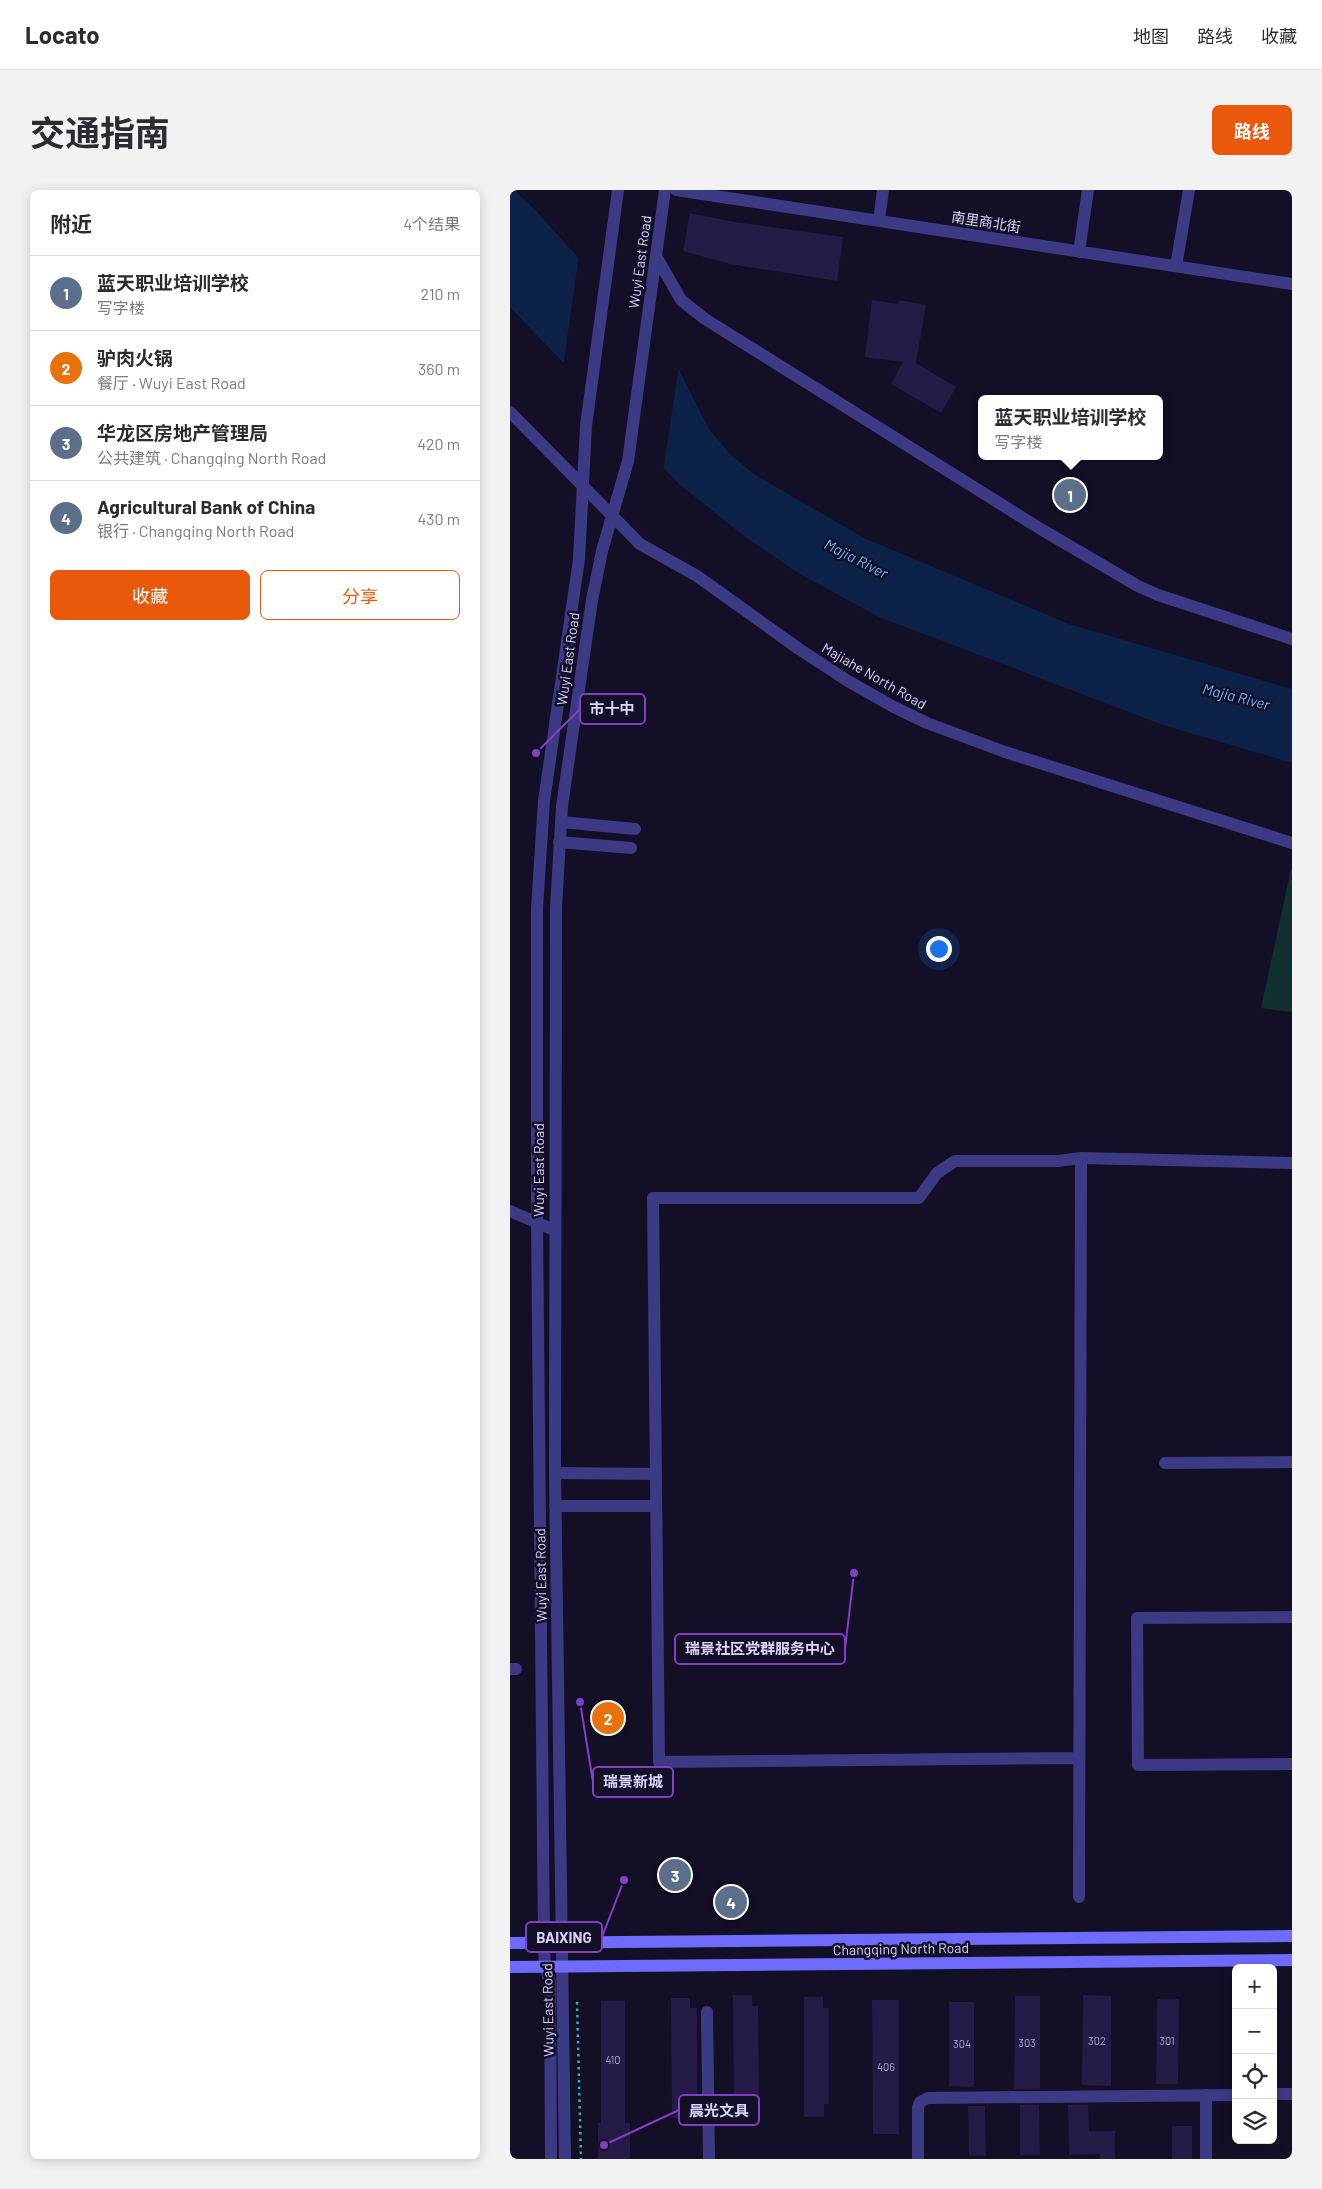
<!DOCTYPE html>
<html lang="zh">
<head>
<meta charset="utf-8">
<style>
  body { margin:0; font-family:Barlow,"Noto Sans SC",sans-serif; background:#f2f2f3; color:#2b2b33 }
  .controls { position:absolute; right:15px; bottom:15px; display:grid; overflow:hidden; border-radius:8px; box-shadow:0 2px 12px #0003 }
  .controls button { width:45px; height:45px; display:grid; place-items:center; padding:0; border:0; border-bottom:1px solid #e1e1e2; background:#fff; color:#2b2b33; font:25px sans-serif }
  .you { position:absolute; left:428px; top:758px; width:18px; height:18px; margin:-12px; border:4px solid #fff; border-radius:50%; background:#1a73e8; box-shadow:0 0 0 8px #1a73e833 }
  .badge { display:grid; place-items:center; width:32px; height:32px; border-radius:50%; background:#ea580c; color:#fff; font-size:16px; font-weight:700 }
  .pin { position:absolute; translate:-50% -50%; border:2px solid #fff; box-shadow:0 1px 5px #0006 }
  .popup { position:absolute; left:468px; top:205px; width:185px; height:65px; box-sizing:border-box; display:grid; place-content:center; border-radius:8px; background:#fff; filter:drop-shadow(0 1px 4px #0005); font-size:16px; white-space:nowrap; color:#7c7c81 }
  .popup b { font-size:19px; color:#2b2b33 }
  .popup::after { content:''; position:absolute; left:50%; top:100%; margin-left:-10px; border:10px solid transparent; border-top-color:#fff }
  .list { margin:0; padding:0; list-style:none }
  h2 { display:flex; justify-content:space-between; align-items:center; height:65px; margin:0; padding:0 20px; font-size:21px }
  h2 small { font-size:16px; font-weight:400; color:#7c7c81 }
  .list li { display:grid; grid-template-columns:32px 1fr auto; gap:15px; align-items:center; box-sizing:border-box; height:75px; padding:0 20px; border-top:1px solid #e1e1e2 }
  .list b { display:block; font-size:19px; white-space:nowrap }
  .list p { margin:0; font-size:16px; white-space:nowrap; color:#7c7c81 }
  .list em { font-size:16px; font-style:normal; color:#7c7c81 }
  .actions { display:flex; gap:10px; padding:15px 20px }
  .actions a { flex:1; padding:11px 0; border:1px solid #ea580c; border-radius:8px; text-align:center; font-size:18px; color:#ea580c }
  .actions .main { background:#ea580c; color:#fff }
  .icon { flex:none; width:28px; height:28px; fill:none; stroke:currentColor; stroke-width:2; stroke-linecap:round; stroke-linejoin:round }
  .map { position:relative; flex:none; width:782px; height:1969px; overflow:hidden; border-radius:8px }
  header { display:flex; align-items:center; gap:30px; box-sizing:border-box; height:70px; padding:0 25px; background:#fff; border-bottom:1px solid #e1e1e2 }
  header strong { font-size:24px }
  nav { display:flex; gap:28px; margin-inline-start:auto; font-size:18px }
  .intro { display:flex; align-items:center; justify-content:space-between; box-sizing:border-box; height:120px; padding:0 30px }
  h1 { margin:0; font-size:35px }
  .button { padding:12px 22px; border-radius:8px; background:#ea580c; color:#fff; font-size:18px; font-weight:700 }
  main { display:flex; gap:30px; padding:0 30px }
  aside { flex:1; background:#fff; border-radius:8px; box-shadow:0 2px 12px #0003 }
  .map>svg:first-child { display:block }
  .green { fill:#12302f }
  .water { fill:#0c2248 }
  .pier { fill:#130f26 }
  .building { fill:#241b47 }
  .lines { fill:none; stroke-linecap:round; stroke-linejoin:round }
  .path { stroke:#2fb8b0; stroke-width:2.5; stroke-dasharray:2.5 4; stroke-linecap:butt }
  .minor { stroke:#3d3a85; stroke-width:12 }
  .tertiary { stroke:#3d3a85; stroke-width:12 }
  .secondary { stroke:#6f6bff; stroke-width:12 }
  .labels { text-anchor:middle; stroke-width:5; stroke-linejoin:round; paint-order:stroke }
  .number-label { font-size:11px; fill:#aca6d1 }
  .street-label { font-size:14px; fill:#d9d4ff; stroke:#130f26 }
  .water-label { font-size:15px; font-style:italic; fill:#62b6ff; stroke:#130f26 }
  .leader { fill:none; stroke:#843dc5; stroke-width:2 }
  .callout-dot { fill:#843dc5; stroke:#130f26; stroke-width:2 }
  .callout { fill:#130f26; stroke:#843dc5; stroke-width:2 }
  .callout-label { font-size:15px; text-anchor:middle; font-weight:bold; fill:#d9d4ff }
</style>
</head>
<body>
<header>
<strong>Locato</strong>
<nav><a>地图</a><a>路线</a><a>收藏</a></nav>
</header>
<div class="intro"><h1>交通指南</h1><a class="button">路线</a></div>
<main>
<aside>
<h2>附近<small>4个结果</small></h2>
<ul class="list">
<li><span class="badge" style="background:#5c6f8a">1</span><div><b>蓝天职业培训学校</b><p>写字楼</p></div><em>210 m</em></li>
<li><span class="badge" style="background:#e8710a">2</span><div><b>驴肉火锅</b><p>餐厅 · Wuyi East Road</p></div><em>360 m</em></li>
<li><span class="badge" style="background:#5c6f8a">3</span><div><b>华龙区房地产管理局</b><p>公共建筑 · Changqing North Road</p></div><em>420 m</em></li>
<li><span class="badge" style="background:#5c6f8a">4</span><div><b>Agricultural Bank of China</b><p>银行 · Changqing North Road</p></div><em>430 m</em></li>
</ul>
<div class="actions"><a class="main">收藏</a><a>分享</a></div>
</aside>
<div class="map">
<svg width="782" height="1969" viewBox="0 0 782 1969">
  <rect width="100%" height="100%" fill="#130f26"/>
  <path class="green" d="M781 679H782V822L751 818Z"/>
  <path class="water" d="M0 0H4L27 22 168 178 199 239 221 265 244 284 354 348 559 434 782 499V573L653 535 369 427 288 383 234 346 169 294 0 117Z"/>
  <path class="pier" d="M69 65 169 176 153 281 53 177Z"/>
  <path class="building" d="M180 23 225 32 333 47 327 91 220 74 173 61Z
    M362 110 388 114 389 110 416 115 406 173 446 197 431 223 381 194 393 172 355 167Z
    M223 1805H242V1816H248L249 1912H243V1925H224Z
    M573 1805 601 1806V1896L572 1895Z
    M505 1806H530V1899H504Z
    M294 1807H313V1818H319V1914H314V1927H294Z
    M161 1808H180V1818H187V1914H181V1928H162Z
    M647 1809H669L668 1894H646Z
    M362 1810H389V1944H363Z
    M91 1811H115V1933H120V1969H88V1933H91Z
    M439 1812H464V1897L439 1896Z
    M510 1915H529L530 1965H510Z
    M558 1915H578L579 1941H605V1969H590V1964L559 1965Z
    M458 1916H475L476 1966H459Z
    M662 1936H682V1969H662Z"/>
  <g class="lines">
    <path class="path" d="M67 1812 71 1969"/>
    <path class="minor" d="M166 0 782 94
      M369 30 373 0
      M569 62 578 0
      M666 76 679 0
      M51 632 125 639
      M49 652 121 658
      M0 1021 44 1040
      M655 1273 782 1272
      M45 1283 146 1284
      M45 1316H146
      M782 1427 627 1428 628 1575 782 1574
      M0 1479H6
      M568 1568 149 1572 143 1008H409L427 983 445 971H548L571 968 782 973
      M569 1707 571 968
      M197 1822 199 1969
      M763 1904H782
      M696 1905V1969
      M408 1969V1918L410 1912 418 1908 726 1905"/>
    <path class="tertiary" d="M146 66 171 110 195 129 529 338 628 396 648 405 782 449
      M0 222 130 354 187 386 289 459 338 491 382 516 417 533 495 562 782 653
      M41 1969 40 1792 35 1777 34 1753 27 1032V718L34 611 69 369 76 236 108 0
      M55 1969 45 1283 46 718 52 616 82 410 92 361 118 271 155 0"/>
    <path class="secondary" d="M0 1753 782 1746
      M0 1777 782 1770"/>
  </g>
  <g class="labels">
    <g class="number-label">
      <text x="587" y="1855">302</text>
      <text x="657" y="1855">301</text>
      <text x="517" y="1857">303</text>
      <text x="452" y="1858">304</text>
      <text x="103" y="1874">410</text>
      <text x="376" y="1881">406</text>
    </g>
    <g class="street-label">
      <text transform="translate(476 32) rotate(9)" y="5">南里商北街</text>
      <text transform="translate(130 72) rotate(-82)" y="5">Wuyi East Road</text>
      <text transform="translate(58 469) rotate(-82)" y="5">Wuyi East Road</text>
      <text transform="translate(364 486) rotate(30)" y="5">Majiahe North Road</text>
      <text transform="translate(29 980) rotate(-90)" y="5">Wuyi East Road</text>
      <text transform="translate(31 1385) rotate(-91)" y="5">Wuyi East Road</text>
      <text transform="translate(391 1759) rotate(-1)" y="5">Changqing North Road</text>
      <text transform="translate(38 1820) rotate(-91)" y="5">Wuyi East Road</text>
    </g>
    <g class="water-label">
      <text transform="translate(346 369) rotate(27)" y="5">Majia River</text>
      <text transform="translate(726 507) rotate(14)" y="5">Majia River</text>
    </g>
  </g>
  <path class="leader" d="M26 563L70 519M344 1383L335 1459M70 1512L83 1592M114 1690L92 1747M94 1955L169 1920"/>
  <g class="callout-dot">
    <circle cx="26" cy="563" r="5"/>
    <circle cx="344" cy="1383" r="5"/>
    <circle cx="70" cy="1512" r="5"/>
    <circle cx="114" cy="1690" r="5"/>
    <circle cx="94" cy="1955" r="5"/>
  </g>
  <g class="callout">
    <rect x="70" y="504" width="65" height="30" rx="5"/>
    <rect x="165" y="1444" width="170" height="30" rx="5"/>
    <rect x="83" y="1577" width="80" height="30" rx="5"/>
    <rect x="16" y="1732" width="76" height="30" rx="5"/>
    <rect x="169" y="1905" width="80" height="30" rx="5"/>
  </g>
  <g class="callout-label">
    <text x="102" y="524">市十中</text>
    <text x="250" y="1464">瑞景社区党群服务中心</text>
    <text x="123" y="1597">瑞景新城</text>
    <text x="54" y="1753">BAIXING</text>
    <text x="209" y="1926">晨光文具</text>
  </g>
</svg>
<div class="controls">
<button>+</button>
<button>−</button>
<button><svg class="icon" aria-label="locate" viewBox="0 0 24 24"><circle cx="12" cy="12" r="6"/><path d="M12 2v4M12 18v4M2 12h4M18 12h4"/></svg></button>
<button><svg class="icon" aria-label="layers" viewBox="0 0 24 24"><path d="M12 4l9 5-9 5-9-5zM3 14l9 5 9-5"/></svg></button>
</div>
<div class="you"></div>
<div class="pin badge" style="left:560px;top:305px;background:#5c6f8a">1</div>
<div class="popup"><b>蓝天职业培训学校</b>写字楼</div>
<div class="pin badge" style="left:98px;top:1528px;background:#e8710a">2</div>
<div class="pin badge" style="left:165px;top:1685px;background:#5c6f8a">3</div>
<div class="pin badge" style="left:221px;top:1712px;background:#5c6f8a">4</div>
</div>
</main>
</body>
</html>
